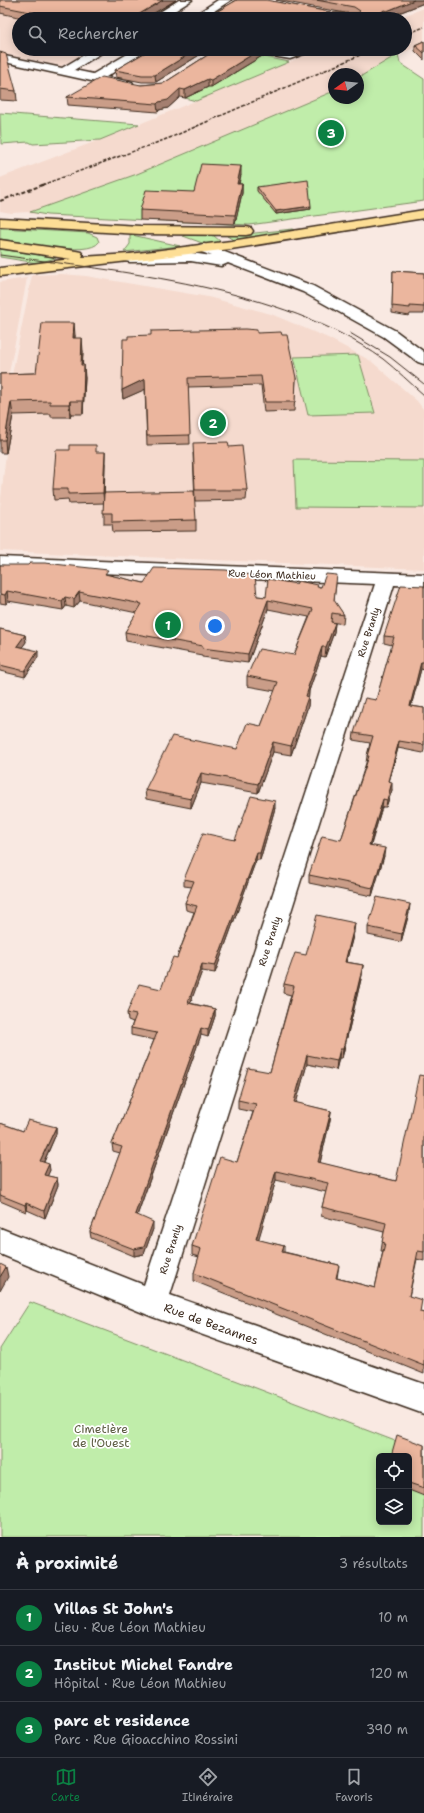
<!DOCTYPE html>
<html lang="fr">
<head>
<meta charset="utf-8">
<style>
  body { margin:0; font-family:"Shantell Sans",sans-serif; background:#242831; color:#f1f3f6 }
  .controls { position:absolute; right:12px; bottom:12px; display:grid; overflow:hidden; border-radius:6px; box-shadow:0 2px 10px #0003 }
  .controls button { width:36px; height:36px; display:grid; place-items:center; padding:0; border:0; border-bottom:1px solid #363941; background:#171b24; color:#f1f3f6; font:20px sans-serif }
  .compass { position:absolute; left:328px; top:68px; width:36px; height:36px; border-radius:50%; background:#171b24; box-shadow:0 2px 10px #0003; rotate:255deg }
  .you { position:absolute; left:215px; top:626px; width:14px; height:14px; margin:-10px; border:3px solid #fff; border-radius:50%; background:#1a73e8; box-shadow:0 0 0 6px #1a73e833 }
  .badge { display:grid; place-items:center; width:26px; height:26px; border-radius:50%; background:#0b8043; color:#fff; font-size:13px; font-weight:700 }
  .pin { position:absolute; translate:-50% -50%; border:2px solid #fff; box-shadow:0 1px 4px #0006 }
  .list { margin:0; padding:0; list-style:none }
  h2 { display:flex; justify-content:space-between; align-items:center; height:52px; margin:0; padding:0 16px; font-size:17px }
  h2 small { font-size:13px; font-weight:400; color:#9ea1a6 }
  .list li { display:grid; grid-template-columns:26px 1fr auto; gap:12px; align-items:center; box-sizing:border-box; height:56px; padding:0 16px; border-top:1px solid #363941 }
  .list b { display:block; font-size:15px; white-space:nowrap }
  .list p { margin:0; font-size:13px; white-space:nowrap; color:#9ea1a6 }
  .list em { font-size:13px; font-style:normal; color:#9ea1a6 }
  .icon { flex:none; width:22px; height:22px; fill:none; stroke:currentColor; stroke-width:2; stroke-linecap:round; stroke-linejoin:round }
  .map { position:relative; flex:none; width:424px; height:1537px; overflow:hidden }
  .search { position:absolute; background:#171b24; box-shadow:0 2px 10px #0003; left:12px; right:12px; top:12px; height:44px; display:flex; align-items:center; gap:10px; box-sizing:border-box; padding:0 14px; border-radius:22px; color:#9ea1a6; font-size:15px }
  .sheet { height:220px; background:#171b24 }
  nav { display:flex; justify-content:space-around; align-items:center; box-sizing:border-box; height:56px; border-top:1px solid #363941; background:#171b24; font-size:11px; color:#9ea1a6 }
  nav a { display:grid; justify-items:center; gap:2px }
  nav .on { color:#0b8043 }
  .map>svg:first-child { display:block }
  .built { fill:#f5dace }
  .green { fill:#c0edaa; stroke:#7e8c64; fill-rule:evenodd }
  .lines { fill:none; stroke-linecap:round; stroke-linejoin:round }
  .minor-casing { stroke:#3b2a1e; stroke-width:3 }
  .major-casing { stroke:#3b2a1e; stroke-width:3 }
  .minor { fill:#fff; fill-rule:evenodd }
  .major { fill:#fdde96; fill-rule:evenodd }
  .tram { stroke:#3b2a1e; stroke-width:1 }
  .rail-far1 { stroke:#3b2a1e; stroke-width:1.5; stroke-dasharray:3.5 1.5; stroke-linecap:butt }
  .rail { stroke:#3b2a1e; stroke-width:2; stroke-dasharray:4 2; stroke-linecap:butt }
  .wall { fill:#ca9d88; stroke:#3b2a1e; fill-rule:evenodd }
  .shaded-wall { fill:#a47f6f; stroke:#3b2a1e }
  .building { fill:#ebb69e; stroke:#3b2a1e; fill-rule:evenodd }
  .labels { text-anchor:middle; stroke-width:3.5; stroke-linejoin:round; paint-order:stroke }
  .street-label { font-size:10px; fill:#3b2a1e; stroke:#fff }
  .near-street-label { font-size:12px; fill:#3b2a1e; stroke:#fff }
  .near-park-label { font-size:12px; fill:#5c5b41; stroke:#fff }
</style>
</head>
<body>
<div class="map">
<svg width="424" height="1537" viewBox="0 0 424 1537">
  <rect width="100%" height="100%" fill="#f9e9e2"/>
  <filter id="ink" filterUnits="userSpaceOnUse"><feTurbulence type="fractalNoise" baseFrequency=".025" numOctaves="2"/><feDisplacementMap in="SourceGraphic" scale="8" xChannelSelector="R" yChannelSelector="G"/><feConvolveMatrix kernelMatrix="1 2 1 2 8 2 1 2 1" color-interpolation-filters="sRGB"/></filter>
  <g filter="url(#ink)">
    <path class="built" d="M0 0 106 19H19V49L90 51 61 66 0 53Z
      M424 8V45L398 54 358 78V74H334V91L212 144 279 221 249 225 47 215 28 213 29 212 11 213 0 211V178L125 130 321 49H405V19H396Z
      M61 274 86 276 208 297 271 314 328 338 371 361 417 401 424 410V569L0 551V507L6 453H0V435L32 275Z
      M27 278 17 332 0 418V282Z"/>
    <path class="green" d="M398 54 400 63 424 79V201L249 225 47 215 30 212 137 174 334 91V98H358V78Z
      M255 55 289 62 196 101 185 98 208 87Z
      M0 113 139 124 100 140 33 144 29 142 1 144Z
      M0 228 88 233 97 237 99 242C89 258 19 241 0 239Z
      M293 229 298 231 235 241 227 236Z
      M132 235 180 246 124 252 130 244V236Z
      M186 235H213L221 242 205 244 183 236Z
      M0 249 54 257 56 258 37 263 0 257Z
      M358 355 375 413 308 415 294 357Z
      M294 460 424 461V508L296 507Z
      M30 1302 424 1452V1537H0V1349ZM379 1456H409V1522H379Z"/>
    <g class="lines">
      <g class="minor-casing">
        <path id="minor" d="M179 0H192L162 19H149Z
          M218 0H231L202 19H189Z
          M94 49H108L74 70 93 74 136 49H150L106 77 132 82 134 85 128 89 0 61V55L62 68Z
          M245 49H270L289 52 298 49H314L312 51 290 59 251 52Z
          M204 244 313 286 396 331 424 352V364L418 362 384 337 303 292 228 263 221 266 191 261 130 262 125 261 123 258 125 255 130 254 191 253 212 256 199 251 197 248 199 245Z
          M0 557 424 574V586L394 585 170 1295 424 1384V1414L153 1317 0 1254V1228L144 1285 375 584 0 569Z"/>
      </g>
      <g class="major-casing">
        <path id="major" d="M424 210V218L231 249 0 276V268L71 259 0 248V240L76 251 81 252 83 255 82 257 130 254 231 241Z
          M0 218 140 226 246 227 251 228 253 231 251 234 246 235 140 234 0 226Z"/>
      </g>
      <use href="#minor" class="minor"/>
      <use href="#major" class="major"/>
      <path class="tram" d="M0 255C121 272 281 286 383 359 397 370 410 383 424 395
        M350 333 390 357 424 384"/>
      <path class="rail-far1" d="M405 35 424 27
        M42 185 172 137 374 49"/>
      <path class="rail" d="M0 201 45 184"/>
    </g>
    <path class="wall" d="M0 0H176L144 19H27L0 13Z
      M234 0H266L335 13H345L276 0H424V3L386 18H383L381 19H204L234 2Z
      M424 41V60L415 51V45Z
      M151 49H209L156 82H142L116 77 115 70Z
      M217 49H263L262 56 211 87H208L185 98 180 97 168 108 159 110 158 112 68 105 67 97 141 85 164 83Z
      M280 49H297L289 50Z
      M0 52 16 91 17 101 0 100Z
      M241 175 239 184H242V193L235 224 140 220V210L194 192Z
      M257 187 311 209 276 214 257 191Z
      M393 271 424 273V314H410L409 316 392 313Z
      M257 333 296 378 294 411 264 412 261 385 188 387 190 444 147 445 145 389 123 399 122 390Z
      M75 335V338L83 351 82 365 85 378 83 414H71L70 417H51V414L13 415 6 453H0V374L36 373Z
      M229 447 247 490 246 500 195 501 193 453Z
      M96 452 105 463 104 493 196 520V531L113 532 112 524H104V503L69 504 68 499 54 500 53 489Z
      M0 565 108 575 144 583 257 596 266 597 296 584 321 587 336 584 334 601 344 615 343 624 331 622V623H335L334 632 325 657 321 656 309 691 308 706 291 755 273 752 258 793 201 783 191 808 146 799 145 790 237 749 261 726 275 691 247 686V676L294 655 309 617 268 609 248 663 202 657V655L126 641 125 632 137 613 80 601 74 608 66 606 63 610 8 601 6 604 0 603Z
      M424 586V670L421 669 411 706 424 708V750L423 753 398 748 389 782 392 790 386 807H382L371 845 384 856 372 896 309 883V875L341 840 366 763 367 756 370 743 353 740 354 733 376 700 392 645 384 643V636Z
      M0 629 25 635 26 642 22 647 38 657 25 677 0 671Z
      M275 808 260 860H256L215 973 202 971 190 1003 215 1009V1016L208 1037 201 1035 137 1216 153 1229 144 1254 134 1256 91 1238 90 1232 120 1153 113 1151 112 1144 154 1040 131 1035V1028L133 1022 128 1020 127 1013 161 989 177 958 194 912 186 910 185 903 192 887 184 886V879Z
      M409 913 401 942 368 935V927Z
      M354 932 346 962 363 965 362 975 342 1058H339L336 1070 307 1064 296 1103 331 1111 330 1120 320 1163 396 1181 424 1076V1261L417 1259 409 1297 420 1312 424 1313V1374L194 1281V1273L199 1257 192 1255V1246L237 1162 253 1112 238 1109V1100L270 1072 291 995 283 993 284 984 306 955ZM276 1180 326 1192 322 1207 321 1216 384 1232 381 1251H383L375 1288 337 1278 339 1265 284 1252V1246L258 1240Z
      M0 1123 23 1131 56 1127V1134L44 1162 50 1170 47 1176 57 1178 58 1185 45 1218 27 1210 26 1212 0 1201Z
      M424 1445V1496L409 1490V1456Z"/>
    <path class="shaded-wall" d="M163 0H176L144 19H131Z
      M414 0H424V3L386 18 387 11Z
      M384 10 383 18 381 19H378L379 14Z
      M374 13 373 19H358Z
      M197 49H209L156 82 155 75Z
      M261 49H263L262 56 211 87V80Z
      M289 49H297L289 50Z
      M208 79V87L185 98V90Z
      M180 89V97L168 108 159 110 158 112 157 104 159 102Z
      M241 166V175L236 193 237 184Z
      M242 184V193L235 224V215Z
      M311 206V209L276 214V211Z
      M74 323 75 335 74 351 73 338Z
      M82 338 83 351 82 378 81 365Z
      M84 365 85 378 83 414V401Z
      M145 379 146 389 123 399 122 390Z
      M70 401 71 414 70 417 69 404Z
      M11 402 13 415 6 453 5 440Z
      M105 452V463L104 503 103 493Z
      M7 591 8 601 6 604 5 595Z
      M79 592 80 601 74 608V599Z
      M65 597 66 606 63 610 62 601Z
      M268 600V609L248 663V654Z
      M335 623 334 632 325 657 326 647Z
      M25 635 26 642 18 653 17 646Z
      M322 647 321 656 309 691 308 706 291 755V746L306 696 308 687Z
      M38 651V657L25 677V671Z
      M421 662V669L409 714 410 706Z
      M399 741 398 748 387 789 388 781Z
      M273 742V752L258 793V784Z
      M201 773V783L191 808V799Z
      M392 782V790L386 807 387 800Z
      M383 799 382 807 368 853 369 845Z
      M275 801V808L260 860V853Z
      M385 848 384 856 372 896 373 888Z
      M257 853 256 860 215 973V966Z
      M410 904 409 913 401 942 402 934Z
      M355 923 354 932 344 971 345 962Z
      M202 964V971L188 1010V1003Z
      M363 965 362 975 342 1058 343 1049Z
      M215 1009V1016L208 1037V1030Z
      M201 1028V1035L135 1221V1214Z
      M340 1049 339 1058 336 1070 337 1061Z
      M307 1055V1064L294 1111V1102Z
      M331 1111 330 1120 318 1171V1162Z
      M56 1127V1134L41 1168 40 1161Z
      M49 1164 50 1170 45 1182 44 1175Z
      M276 1171V1180L256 1248V1239Z
      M57 1178 58 1185 45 1218 44 1211Z
      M26 1203 27 1210 26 1212 25 1205Z
      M153 1222V1229L144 1254 134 1256V1249Z
      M6 1267 8 1277 0 1291V1277Z"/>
    <path class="building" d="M0 0H163L131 19H65L0 6Z
      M237 0H266L335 13H358L360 11 354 7 316 0H414L387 11 384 10 379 14 374 13 358 19H204Z
      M424 41V53L415 45Z
      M151 49H197L155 75H142L115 70Z
      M217 49H261L211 80 208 79 185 90 180 89 168 100 159 102 157 104 67 97 102 77 141 85 164 83Z
      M0 52 6 54 16 91 0 89Z
      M201 164 241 166 237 184H242L235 215 140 210 146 190 194 192Z
      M308 180 311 206 276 211 257 187Z
      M393 271 424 273V307L410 306V308L392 306Z
      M42 323H74L73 338H82L81 365H84L83 401H70L69 404H50V401L11 402 5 440H0V374L36 373Z
      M245 329 257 330V333L281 332 282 335H287L296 378 295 402H265L261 376 188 378 190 435 147 436 145 379 122 390 123 339H128V336L151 335V331Z
      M228 442 229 447 242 446 247 490H195L193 443Z
      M70 445H96V452H105L103 493 68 494V489H53L56 450H70Z
      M194 491 196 520 112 522V513H103L104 493Z
      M30 563H45L108 570 105 574 144 583 154 568 226 570 255 576 257 596 266 597 268 579 296 584 298 581 318 585 317 587H321L326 574 337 575 334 600 344 615 332 613 331 622 335 623 326 647H322L308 687H309L306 696 308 697 291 746 273 742 258 784 201 773 191 799 145 790 172 736 237 749 247 723 261 726 278 682 247 676 259 649 294 655 313 609 268 600 248 654 202 648 203 646 125 632 142 604 79 592 74 599 65 597 62 601 7 591 5 595 0 594V565H28Z
      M401 585 424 586V662H421L410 706 424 708V745L399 741 388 781 392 782 387 800 383 799 369 845 385 848 373 888 309 875 322 836 341 840 369 756H367L373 736 354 733 365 698 376 700 394 637 384 636Z
      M0 629 25 635 17 646 38 651 25 671 0 665Z
      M251 796 275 801 260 853H257L215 966 202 964 188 1003 215 1009 208 1030 201 1028 135 1214 153 1222 144 1247 134 1249 90 1232 122 1147 112 1144 157 1033 131 1028 136 1015 127 1013 139 984 161 989 173 957 177 958 197 906 185 903 194 881 184 879 203 833 235 840Z
      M377 897 410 904 402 934 368 927Z
      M317 915 355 923 345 962 363 965 343 1049H340L337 1061 307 1055 294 1102 331 1111 318 1162 396 1181 419 1075 424 1076V1252L418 1251 409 1296 422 1300 420 1312 424 1313V1365L194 1273 201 1249 192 1246 220 1157 237 1162 256 1104 238 1100 248 1068 270 1072 294 986 284 984 295 953 306 955ZM276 1171 328 1183 322 1207 386 1223 382 1242 385 1243 375 1288 336 1278 339 1265 282 1252 284 1246 256 1239Z
      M28 1120 56 1127 40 1161 49 1164 44 1175 57 1178 44 1211 26 1203 25 1205 0 1195V1123L23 1131Z
      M0 1264 6 1267 0 1277Z
      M397 1435 424 1445V1488L409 1483V1456H391Z"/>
  </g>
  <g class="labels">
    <g class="street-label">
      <text transform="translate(272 574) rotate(2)" y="4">Rue Léon Mathieu</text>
      <text transform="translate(368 632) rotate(-72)" y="4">Rue Branly</text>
      <text transform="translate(269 941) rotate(-72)" y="4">Rue Branly</text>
      <text transform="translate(170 1249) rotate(-72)" y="4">Rue Branly</text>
    </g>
    <g class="near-street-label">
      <text transform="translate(211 1324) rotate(20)" y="4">Rue de Bezannes</text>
    </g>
    <g class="near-park-label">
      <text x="101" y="1433">Cimetière<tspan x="101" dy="14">de l'Ouest</tspan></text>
    </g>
  </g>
</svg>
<div class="controls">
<button><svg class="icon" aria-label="locate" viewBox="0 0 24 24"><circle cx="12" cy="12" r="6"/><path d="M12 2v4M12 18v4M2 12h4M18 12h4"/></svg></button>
<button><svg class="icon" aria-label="layers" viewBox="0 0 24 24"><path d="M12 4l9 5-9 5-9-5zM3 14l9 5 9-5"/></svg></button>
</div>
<svg class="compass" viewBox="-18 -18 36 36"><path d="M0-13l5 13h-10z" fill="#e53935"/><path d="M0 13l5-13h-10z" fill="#9ea1a6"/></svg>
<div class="you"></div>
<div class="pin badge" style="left:168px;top:625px">1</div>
<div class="pin badge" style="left:213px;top:423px">2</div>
<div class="pin badge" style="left:331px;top:133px">3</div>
<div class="search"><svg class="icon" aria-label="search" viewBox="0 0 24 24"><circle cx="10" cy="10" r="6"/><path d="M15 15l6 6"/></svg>Rechercher</div>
</div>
<section class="sheet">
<h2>À proximité<small>3 résultats</small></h2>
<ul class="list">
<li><span class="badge">1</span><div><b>Villas St John's</b><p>Lieu · Rue Léon Mathieu</p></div><em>10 m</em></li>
<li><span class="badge">2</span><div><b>Institut Michel Fandre</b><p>Hôpital · Rue Léon Mathieu</p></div><em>120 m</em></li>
<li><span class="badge">3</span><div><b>parc et residence</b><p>Parc · Rue Gioacchino Rossini</p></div><em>390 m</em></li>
</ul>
</section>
<nav>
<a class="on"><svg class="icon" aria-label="map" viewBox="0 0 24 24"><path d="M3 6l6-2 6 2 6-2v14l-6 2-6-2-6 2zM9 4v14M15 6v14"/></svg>Carte</a>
<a><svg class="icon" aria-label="directions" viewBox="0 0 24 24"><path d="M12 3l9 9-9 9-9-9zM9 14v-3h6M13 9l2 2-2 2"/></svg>Itinéraire</a>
<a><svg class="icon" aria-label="saved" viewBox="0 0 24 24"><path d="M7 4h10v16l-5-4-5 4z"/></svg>Favoris</a>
</nav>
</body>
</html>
